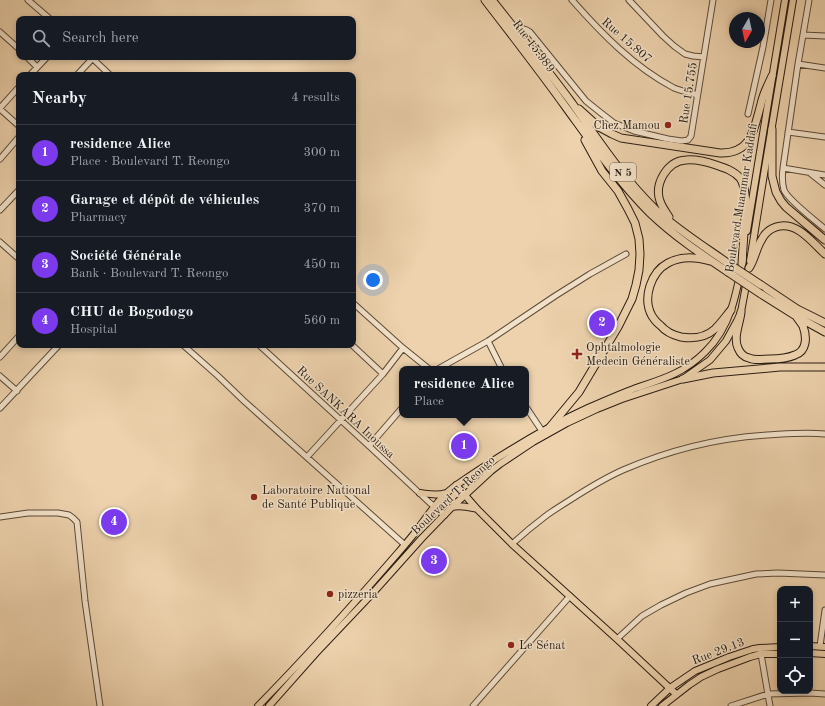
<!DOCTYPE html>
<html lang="en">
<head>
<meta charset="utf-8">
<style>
  body { margin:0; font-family:"Old Standard TT",serif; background:#20242c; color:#f1f3f6 }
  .controls { position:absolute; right:12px; bottom:12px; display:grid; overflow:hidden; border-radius:8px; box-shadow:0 2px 6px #0003 }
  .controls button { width:36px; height:36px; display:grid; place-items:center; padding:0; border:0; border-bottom:1px solid #363941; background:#171b24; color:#f1f3f6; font:20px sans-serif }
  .compass { position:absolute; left:729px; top:12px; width:36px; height:36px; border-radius:50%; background:#171b24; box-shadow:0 2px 6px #0003; rotate:189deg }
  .you { position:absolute; left:373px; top:280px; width:14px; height:14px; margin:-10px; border:3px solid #fff; border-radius:50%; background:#1a73e8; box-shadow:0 0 0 6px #1a73e833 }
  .badge { display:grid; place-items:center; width:26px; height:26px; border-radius:50%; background:#7c3aed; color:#fff; font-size:13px; font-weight:700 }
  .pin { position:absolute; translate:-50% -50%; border:2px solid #fff; box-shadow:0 1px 4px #0006 }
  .popup { position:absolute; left:399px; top:366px; width:130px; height:52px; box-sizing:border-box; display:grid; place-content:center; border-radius:8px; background:#171b24; filter:drop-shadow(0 1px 3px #0005); font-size:13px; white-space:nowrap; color:#9ea1a6 }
  .popup b { font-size:15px; color:#f1f3f6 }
  .popup::after { content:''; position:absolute; left:50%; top:100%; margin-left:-8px; border:8px solid transparent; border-top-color:#171b24 }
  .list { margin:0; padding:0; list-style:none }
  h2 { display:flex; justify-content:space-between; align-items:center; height:52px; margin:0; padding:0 16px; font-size:17px }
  h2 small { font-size:13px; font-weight:400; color:#9ea1a6 }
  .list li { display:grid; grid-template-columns:26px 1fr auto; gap:12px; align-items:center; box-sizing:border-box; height:56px; padding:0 16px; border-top:1px solid #363941 }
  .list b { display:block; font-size:15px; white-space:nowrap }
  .list p { margin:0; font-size:13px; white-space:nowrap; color:#9ea1a6 }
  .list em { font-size:13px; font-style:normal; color:#9ea1a6 }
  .icon { flex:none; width:22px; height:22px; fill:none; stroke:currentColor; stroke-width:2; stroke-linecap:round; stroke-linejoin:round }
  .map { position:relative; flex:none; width:825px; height:706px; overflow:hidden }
  .search { position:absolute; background:#171b24; box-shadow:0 2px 6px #0003; left:16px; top:16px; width:340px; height:44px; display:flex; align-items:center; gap:10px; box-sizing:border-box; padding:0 14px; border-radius:8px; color:#9ea1a6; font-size:15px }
  .panel { position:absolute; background:#171b24; box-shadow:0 2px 6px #0003; left:16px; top:72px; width:340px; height:276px; border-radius:8px }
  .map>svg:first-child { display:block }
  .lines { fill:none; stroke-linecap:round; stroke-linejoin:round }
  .minor-casing { stroke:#5b4a39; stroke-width:7 }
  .major-casing { stroke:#2a1c12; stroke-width:8 }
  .highway-casing { stroke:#2a1c12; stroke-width:9 }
  .minor { stroke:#f3e2ca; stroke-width:5 }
  .major { stroke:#edd2ad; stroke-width:6 }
  .highway { stroke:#edd2ad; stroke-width:7 }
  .highway-bridge-casing { stroke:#2a1c12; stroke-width:9; stroke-linecap:butt }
  .highway-bridge { stroke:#edd2ad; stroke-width:7 }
  .poi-dot { fill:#8f2418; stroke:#f3e2ca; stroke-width:1.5 }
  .labels { text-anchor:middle; stroke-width:3; stroke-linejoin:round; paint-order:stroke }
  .shield { fill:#f3e2ca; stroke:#665749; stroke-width:1 }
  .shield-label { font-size:11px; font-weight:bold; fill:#2a1c12 }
  .street-label { font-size:12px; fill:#2a1c12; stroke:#f3e2ca }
  .poi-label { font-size:12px; fill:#2a1c12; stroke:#f3e2ca; text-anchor:start }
</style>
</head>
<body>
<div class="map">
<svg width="825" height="706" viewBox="0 0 825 706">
  <rect width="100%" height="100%" fill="#edd2ad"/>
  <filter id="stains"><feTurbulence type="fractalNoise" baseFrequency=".005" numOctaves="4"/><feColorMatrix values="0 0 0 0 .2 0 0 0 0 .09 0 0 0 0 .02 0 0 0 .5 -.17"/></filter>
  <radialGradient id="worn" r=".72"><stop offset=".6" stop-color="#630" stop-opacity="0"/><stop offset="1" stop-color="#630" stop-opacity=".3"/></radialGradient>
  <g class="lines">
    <g class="minor-casing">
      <path id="minor" d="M28 0 50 19
        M572 0C602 34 634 67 674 88 681 91 690 92 697 95
        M629 0 663 36 674 46 685 54 693 56 704 57
        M809 0 798 64 783 168C782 176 782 183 784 190 788 200 816 221 825 229
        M515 29C521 28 525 28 530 32L586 101 601 113 614 123 634 131 668 139 682 141 688 140 691 136 692 130 713 0
        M0 32 19 49
        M803 35 825 36
        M27 57 37 67
        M91 57 110 75
        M798 64 825 68
        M30 75 47 57
        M77 75 92 59
        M0 108 19 87
        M0 109 19 126
        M748 114 763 47 771 0
        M788 132 825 137
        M0 159 19 137
        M783 168 825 175
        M810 173 825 185
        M0 210 19 190
        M0 242 19 259
        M353 303 403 348 429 369
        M488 341 502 369
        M183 345 218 376 244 401 405 545
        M259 345 369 446 430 503 445 515
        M352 345 383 374
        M0 357 19 336
        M438 369 488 341 555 296 590 274 626 254
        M0 376 17 391
        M526 407 542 431
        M0 408 59 345
        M369 446 402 408
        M307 457 383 374 403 348
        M0 517 28 513H58L69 515 73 518 77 522 85 601 100 706
        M512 544C523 534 535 524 547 515 554 510 562 505 570 500 587 489 605 478 623 470 669 450 717 438 767 435 786 434 806 432 825 434
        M617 639 642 616 661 605 686 593 710 584 756 574 778 573 825 575
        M820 646 825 610
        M761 654 770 706
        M473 706 570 596
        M731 706 768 694 810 693 825 694"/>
    </g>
    <g class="major-casing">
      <path id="major" d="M747 231 785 0
        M750 261 765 168 793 0
        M456 485 477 509 512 544 617 639 676 694
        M420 493C429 494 437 496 446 493
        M452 507C461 505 468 507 477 509
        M810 646 825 647
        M810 653 825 654
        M258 706C306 657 352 606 397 554 404 546 411 538 417 530 429 514 440 496 458 484 499 456 542 429 588 408 604 401 620 394 636 388 663 379 684 373 705 352 731 327 737 292 743 258
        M269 706 316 653 371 595 422 538 452 507 491 471 500 464 533 442 567 423 597 409 622 399 683 379 700 367 710 360 726 341 737 321 741 312 747 280
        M651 706 670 688 695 671 729 657 753 649 760 648 780 647
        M662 706 689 685 701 677 718 669 750 657 761 654H780"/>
    </g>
    <g class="highway-casing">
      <path id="highway" d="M485 0C512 35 539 70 565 106 592 143 618 181 650 213 674 236 701 254 728 272
        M492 0C519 34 546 68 572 103 598 140 623 178 656 210 678 230 705 247 729 264
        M579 109 599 127 612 134 621 138 720 153C752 154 754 129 761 104 763 94 768 85 772 76
        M772 129V176L776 192 781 201 786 207 825 240
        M669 217C666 212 662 207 660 201 654 184 667 161 686 160 696 159 707 162 716 165 725 168 734 171 740 178 745 185 745 194 746 202L742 263
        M710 261C696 257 681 256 668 263 651 272 642 298 652 316 654 319 657 323 660 325 666 332 672 335 681 337 693 339 706 337 715 329 721 323 726 316 731 310
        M749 268C755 259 756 248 762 239 765 233 770 229 776 227 796 220 812 242 825 254
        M761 285 797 309 825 323
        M761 294 796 316 825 332
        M741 312C740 323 733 337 738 348 740 353 744 357 749 358 755 361 763 359 770 359 778 359 788 358 795 355 807 351 807 337 803 326 801 323 798 319 796 316
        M683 379 713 373 780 367H825
        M550 427 579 392 618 327 632 299 636 285 639 270 640 254 639 239 635 223 628 209 618 191 602 171 585 140"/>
    </g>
    <use href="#minor" class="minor"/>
    <use href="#major" class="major"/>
    <use href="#highway" class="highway"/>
    <g class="highway-bridge-casing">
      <path id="highway-bridge" d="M729 264 761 285
        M728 272 761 294"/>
    </g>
    <use href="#highway-bridge" class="highway-bridge"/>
  </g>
  <g class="poi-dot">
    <circle cx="668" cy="125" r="4"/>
    <path d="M575 348h4v4h4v4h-4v4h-4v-4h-4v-4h4z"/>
    <circle cx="254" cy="497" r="4"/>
    <circle cx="330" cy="594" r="4"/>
    <circle cx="511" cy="645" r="4"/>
  </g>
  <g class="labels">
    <rect class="shield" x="610" y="163" width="26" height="18" rx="3"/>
    <g class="shield-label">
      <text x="623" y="176">N 5</text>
    </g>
    <g class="street-label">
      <text transform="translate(627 40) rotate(41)" y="4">Rue 15.807</text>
      <text transform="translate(534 46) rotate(53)" y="4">Rue 15.989</text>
      <text transform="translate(688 93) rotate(-81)" y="4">Rue 15.755</text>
      <text transform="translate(741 198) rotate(-81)" y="4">Boulevard Muammar Kaddafi</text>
      <text transform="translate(346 412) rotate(43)" y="4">Rue SANKARA Inoussa</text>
      <text transform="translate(453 495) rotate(-43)" y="4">Boulevard T. Reongo</text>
      <text transform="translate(718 651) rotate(-21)" y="4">Rue 29.13</text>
    </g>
    <g class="poi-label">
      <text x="660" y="129" text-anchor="end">Chez Mamou</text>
      <text x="586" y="351">Ophtalmologie<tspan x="586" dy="14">Medecin Généraliste</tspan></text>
      <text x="262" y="494">Laboratoire National<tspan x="262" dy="14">de Santé Publique</tspan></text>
      <text x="338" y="598">pizzeria</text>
      <text x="519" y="649">Le Sénat</text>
    </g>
  </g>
  <rect width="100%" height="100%" filter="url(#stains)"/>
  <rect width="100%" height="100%" fill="url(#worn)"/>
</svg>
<div class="controls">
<button>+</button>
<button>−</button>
<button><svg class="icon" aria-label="locate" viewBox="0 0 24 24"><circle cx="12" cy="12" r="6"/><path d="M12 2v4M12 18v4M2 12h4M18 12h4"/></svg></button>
</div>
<svg class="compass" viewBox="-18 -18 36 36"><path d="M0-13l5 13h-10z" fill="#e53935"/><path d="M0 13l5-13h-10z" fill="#9ea1a6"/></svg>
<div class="you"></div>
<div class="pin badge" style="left:464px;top:446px">1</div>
<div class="popup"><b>residence Alice</b>Place</div>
<div class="pin badge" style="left:602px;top:323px">2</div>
<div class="pin badge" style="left:434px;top:561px">3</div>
<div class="pin badge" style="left:114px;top:522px">4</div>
<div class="search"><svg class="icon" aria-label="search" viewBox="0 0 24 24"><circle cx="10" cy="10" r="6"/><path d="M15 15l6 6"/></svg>Search here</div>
<section class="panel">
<h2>Nearby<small>4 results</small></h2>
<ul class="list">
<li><span class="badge">1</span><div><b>residence Alice</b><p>Place · Boulevard T. Reongo</p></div><em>300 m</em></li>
<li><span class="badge">2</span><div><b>Garage et dépôt de véhicules</b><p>Pharmacy</p></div><em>370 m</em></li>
<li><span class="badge">3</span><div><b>Société Générale</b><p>Bank · Boulevard T. Reongo</p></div><em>450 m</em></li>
<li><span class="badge">4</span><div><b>CHU de Bogodogo</b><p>Hospital</p></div><em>560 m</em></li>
</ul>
</section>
</div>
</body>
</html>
